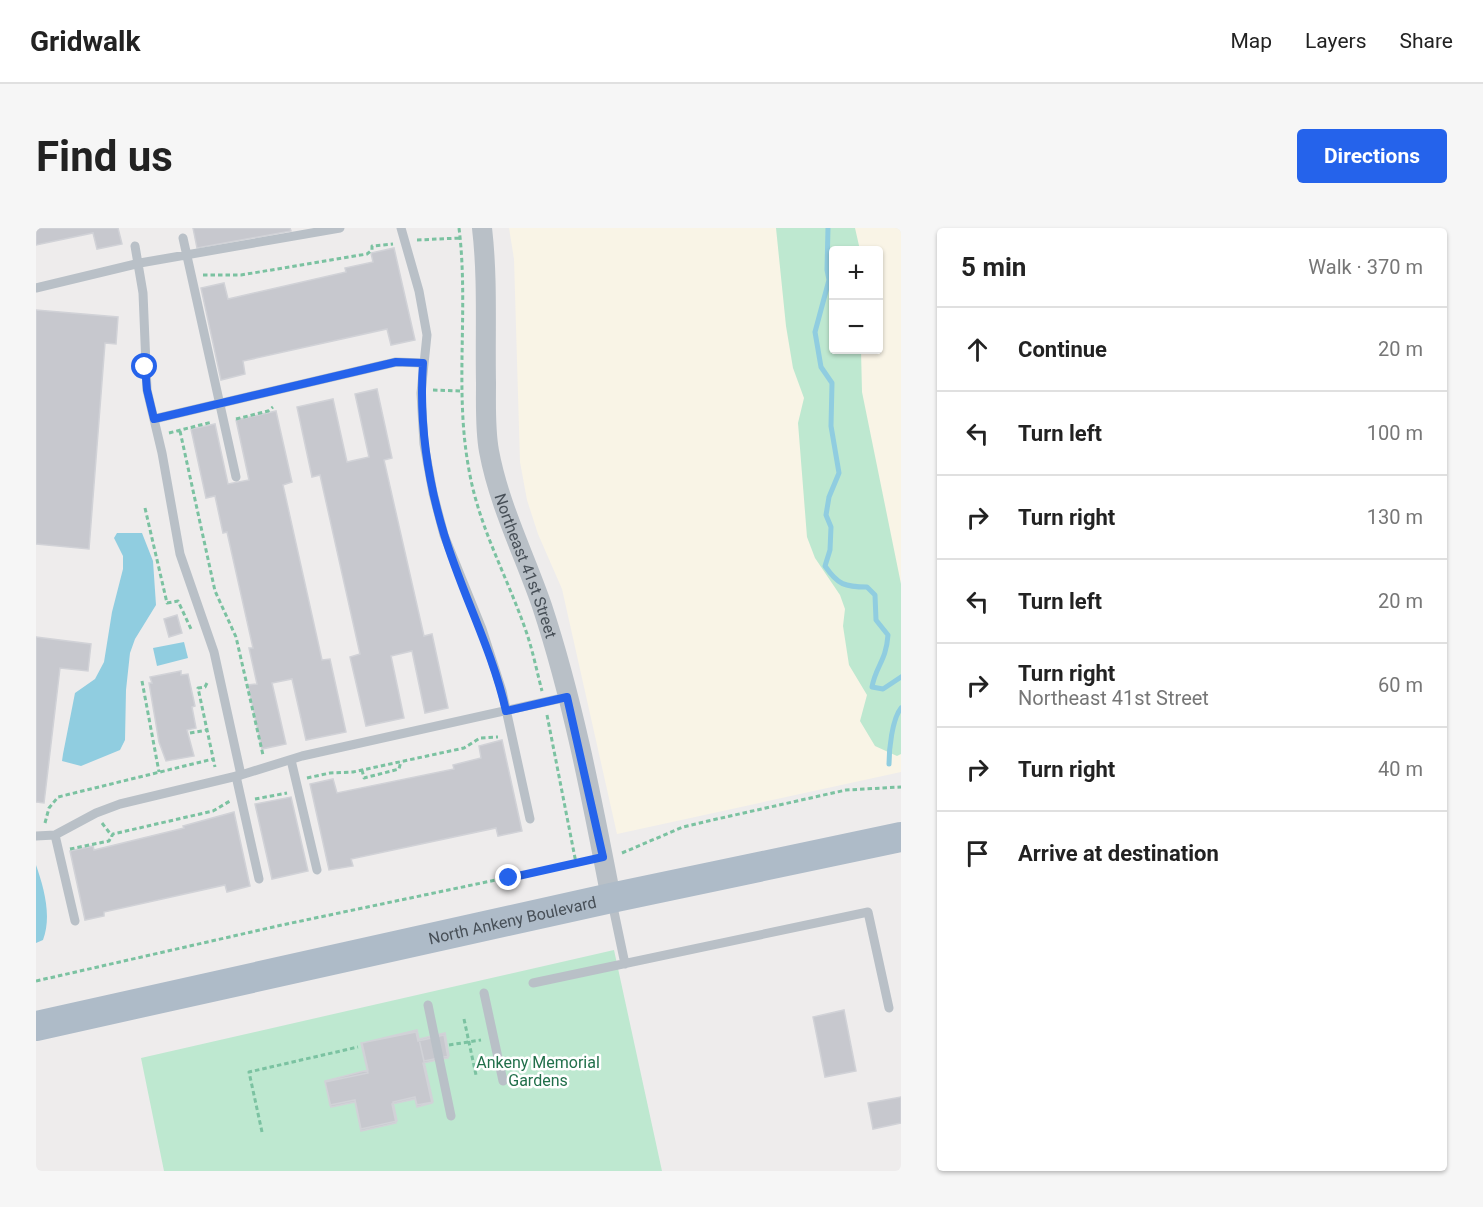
<!DOCTYPE html>
<html lang="en">
<head>
<meta charset="utf-8">
<style>
  body { margin:0; font-family:Roboto,sans-serif; background:#f6f6f6; color:#222 }
  .controls { position:absolute; right:18px; top:18px; display:grid; overflow:hidden; border-radius:6px; box-shadow:0 2px 4px #0004 }
  .controls button { width:54px; height:54px; display:grid; place-items:center; padding:0; border:0; border-bottom:2px solid #e0e0e0; background:#fff; color:#222; font:30px sans-serif }
  .stop { position:absolute; width:18px; height:18px; margin:-14px; border:4px solid #2563eb; border-radius:50%; background:#fff }
  .stop.end { background:#2563eb; border-color:#fff; box-shadow:0 2px 6px #0008 }
  .list { margin:0; padding:0; list-style:none }
  h2 { display:flex; justify-content:space-between; align-items:center; height:78px; margin:0; padding:0 24px; font-size:26px }
  h2 small { font-size:20px; font-weight:400; color:#767676 }
  .list li { display:grid; grid-template-columns:39px 1fr auto; gap:18px; align-items:center; box-sizing:border-box; height:84px; padding:0 24px; border-top:2px solid #e0e0e0 }
  .list b { display:block; font-size:22px; white-space:nowrap }
  .list p { margin:0; font-size:20px; white-space:nowrap; color:#767676 }
  .list em { font-size:20px; font-style:normal; color:#767676 }
  .icon { flex:none; width:33px; height:33px; fill:none; stroke:currentColor; stroke-width:2; stroke-linecap:round; stroke-linejoin:round }
  .map { position:relative; flex:none; width:865px; height:943px; overflow:hidden; border-radius:6px }
  header { display:flex; align-items:center; gap:36px; box-sizing:border-box; height:84px; padding:0 30px; background:#fff; border-bottom:2px solid #e0e0e0 }
  header strong { font-size:28px }
  nav { display:flex; gap:33px; margin-inline-start:auto; font-size:21px }
  .intro { display:flex; align-items:center; justify-content:space-between; box-sizing:border-box; height:144px; padding:0 36px }
  h1 { margin:0; font-size:42px }
  .button { padding:15px 27px; border-radius:6px; background:#2563eb; color:#fff; font-size:21px; font-weight:700 }
  main { display:flex; gap:36px; padding:0 36px }
  aside { flex:1; background:#fff; border-radius:6px; box-shadow:0 2px 4px #0004 }
  .map>svg:first-child { display:block }
  .commercial { fill:#f9f4e6; fill-rule:evenodd }
  .green { fill:#bee8d0 }
  .water { fill:#90cde0 }
  .lines { fill:none; stroke-linecap:round; stroke-linejoin:round }
  .stream { stroke:#90cde0; stroke-width:5 }
  .building { fill:#c7c8ce; stroke:#d1d2d7; stroke-width:1.5 }
  .path { stroke:#7bc2a1; stroke-width:3; stroke-dasharray:4.5 3; stroke-linecap:butt }
  .lane { stroke:#b9c0c7; stroke-width:9 }
  .street { stroke:#b9c0c7; stroke-width:20 }
  .primary { stroke:#aebbc8; stroke-width:30 }
  .route { stroke:#2563eb; stroke-width:8 }
  .labels { text-anchor:middle; stroke-width:5; stroke-linejoin:round; paint-order:stroke }
  .street-label { font-size:16px; fill:#474f57; stroke:#fff }
  .park-label { font-size:16px; fill:#216f4a; stroke:#fff }
</style>
</head>
<body>
<header>
<strong>Gridwalk</strong>
<nav><a>Map</a><a>Layers</a><a>Share</a></nav>
</header>
<div class="intro"><h1>Find us</h1><a class="button">Directions</a></div>
<main>
<div class="map">
<svg width="865" height="943" viewBox="0 0 865 943">
  <rect width="100%" height="100%" fill="#eeecec"/>
  <path class="commercial" d="M473 0H865V544L581 606 526 361 502 306 491 272 484 234 478 31ZM798 22H842V122H798Z"/>
  <path class="green" d="M740 0H819L824 22H798V122H825L826 164 865 356V526L861 528 839 518 824 493 831 467 813 437 807 398 809 381 804 367 779 330 771 309 762 195 768 170 757 140 750 98Z
    M578 722 626 943H128L105 830Z"/>
  <path class="water" d="M81 305H106L117 333 120 377 99 411 94 425 90 462 89 512 84 522 45 538 26 533 27 526 39 465 59 451 68 434 76 384 87 341V328L78 310Z
    M148 414 152 430 121 438 117 420Z
    M0 637C8 660 16 688 7 712L0 715Z"/>
  <g class="lines">
    <path class="stream" d="M792 0 791 42 793 52 779 104 785 139 796 155 795 198 803 245 793 269 790 287 795 299 794 322 789 338C802 357 809 359 831 359L839 367 840 392 852 407C850 434 840 437 836 459L847 461 865 449
      M853 536C853 522 856 491 865 480"/>
  </g>
  <path class="building" d="M0 0H82L86 16 61 21 57 5 0 17Z
    M157 0H254L255 3 161 20Z
    M358 20 379 112 355 117 351 101 207 133 209 146 185 152 165 60 188 55 192 71 310 44 309 40 337 34 335 25Z
    M0 82 82 89 80 116 69 115 53 321 0 316Z
    M341 161 356 230 348 232 388 408 396 406 412 480 389 485 376 423 355 428 368 490 330 498 314 429 324 426 284 247 276 249 261 179 297 171 311 234 333 229 319 166Z
    M240 183 256 254 247 257 286 432 294 431 310 504 270 512 256 451 236 455 250 516 226 521 212 457 221 456 213 420H217L191 304 187 305 179 268 170 270 155 201 179 196 192 256 213 252 200 192Z
    M141 387 146 405 133 409 128 391Z
    M0 409 55 416 52 443 24 440 8 575 0 574Z
    M145 443V447L152 446 159 478 156 479 160 500 151 502 158 528 130 533 123 514 113 455H116L114 449Z
    M466 512 486 603 462 608 460 600 315 631 317 638 293 642 274 556 297 551 301 565 418 541 417 537 445 530 443 518Z
    M255 569 272 643 236 651 219 576Z
    M198 584 214 658 191 664 189 657 68 684V688L49 692 34 623 57 618 58 622 148 600 147 598Z
    M808 782 820 843 789 849 777 789Z
    M381 802 397 874 381 877 379 869 357 874 361 893 325 901 319 872 294 877 289 853 332 842 326 815Z
    M380 804 382 813 408 807 412 830 387 835 396 875 381 879 379 871 356 876 360 895 325 903 319 874 295 879 289 854 332 845 325 815Z
    M409 805 413 828 388 833 383 811Z
    M865 869V895L837 901 832 875Z"/>
  <g class="lines">
    <path class="path" d="M423 0C433 81 418 162 433 242 443 300 472 350 491 406 497 424 501 444 506 463
      M381 12 424 10
      M167 47H205L331 26 336 22V18L357 16
      M397 162 425 163
      M200 191 232 183 237 179
      M144 203 179 363 200 409 227 527
      M133 205 176 194
      M109 280 131 375 142 373 155 401
      M106 453 123 544
      M171 455 169 459 162 460 179 539
      M511 487 540 635
      M154 505 171 502
      M326 542 328 550 363 541 365 533
      M271 550 294 545 317 544 428 520 444 510 462 509
      M219 571 251 565
      M9 595 13 580 22 569 177 531
      M66 595 76 608
      M34 621 73 613 77 606 177 583 194 573
      M586 625 647 599 672 593 810 562 865 559
      M0 753 246 697 550 633
      M428 791 440 847
      M413 817 445 812
      M226 904 213 844 322 819"/>
    <path class="lane" d="M365 0 383 63 391 107 385 165 388 216 397 265 408 307 446 401 466 463 494 591
      M147 10 200 249
      M99 18 107 65 111 162 126 225 144 326 178 424 205 547
      M0 60 104 35 304 0
      M118 191 360 134 387 135
      M255 532 281 642
      M200 548 223 651
      M19 607 39 693
      M0 608 19 607 60 585 84 576 205 547 266 528 531 469
      M576 674 589 736
      M497 755 832 684 853 780
      M448 765 467 853
      M392 777 415 888"/>
    <path class="street" id="s1" d="M446 0C452 51 449 103 450 155 450 177 449 201 453 223 463 277 488 326 506 378 537 472 556 572 575 670"/>
    <path class="primary" id="s2" d="M0 798 575 670 865 609"/>
  </g>
  <g class="lines">
    <path class="route" d="M109 139 111 162 118 191 360 134 387 135C383 193 391 250 408 306 426 366 456 421 470 483L531 469 567 629 473 650"/>
  </g>
  <g class="labels">
    <g class="street-label">
      <text dy="6" stroke="none"><textPath href="#s1" startOffset="344">Northeast 41st Street</textPath></text>
      <text dy="6" stroke="none"><textPath href="#s2" startOffset="488">North Ankeny Boulevard</textPath></text>
    </g>
    <g class="park-label">
      <text x="502" y="840">Ankeny Memorial<tspan x="502" dy="18">Gardens</tspan></text>
    </g>
  </g>
</svg>
<div class="controls">
<button>+</button>
<button>−</button>
</div>
<div class="stop" style="left:109px;top:139px"></div>
<div class="stop end" style="left:473px;top:650px"></div>
</div>
<aside>
<h2>5 min<small>Walk · 370 m</small></h2>
<ul class="list">
<li><svg class="icon" aria-label="ahead" viewBox="0 0 24 24"><path d="M12 20V5M6 11l6-6 6 6"/></svg><div><b>Continue</b></div><em>20 m</em></li>
<li><svg class="icon" aria-label="left" viewBox="0 0 24 24"><path d="M17 20v-9H6M10 6l-5 5 5 5"/></svg><div><b>Turn left</b></div><em>100 m</em></li>
<li><svg class="icon" aria-label="right" viewBox="0 0 24 24"><path d="M7 20v-9h11M14 6l5 5-5 5"/></svg><div><b>Turn right</b></div><em>130 m</em></li>
<li><svg class="icon" aria-label="left" viewBox="0 0 24 24"><path d="M17 20v-9H6M10 6l-5 5 5 5"/></svg><div><b>Turn left</b></div><em>20 m</em></li>
<li><svg class="icon" aria-label="right" viewBox="0 0 24 24"><path d="M7 20v-9h11M14 6l5 5-5 5"/></svg><div><b>Turn right</b><p>Northeast 41st Street</p></div><em>60 m</em></li>
<li><svg class="icon" aria-label="right" viewBox="0 0 24 24"><path d="M7 20v-9h11M14 6l5 5-5 5"/></svg><div><b>Turn right</b></div><em>40 m</em></li>
<li><svg class="icon" aria-label="arrive" viewBox="0 0 24 24"><path d="M6 21V4h12l-3 4 3 4H6"/></svg><div><b>Arrive at destination</b></div></li>
</ul>
</aside>
</main>
</body>
</html>
